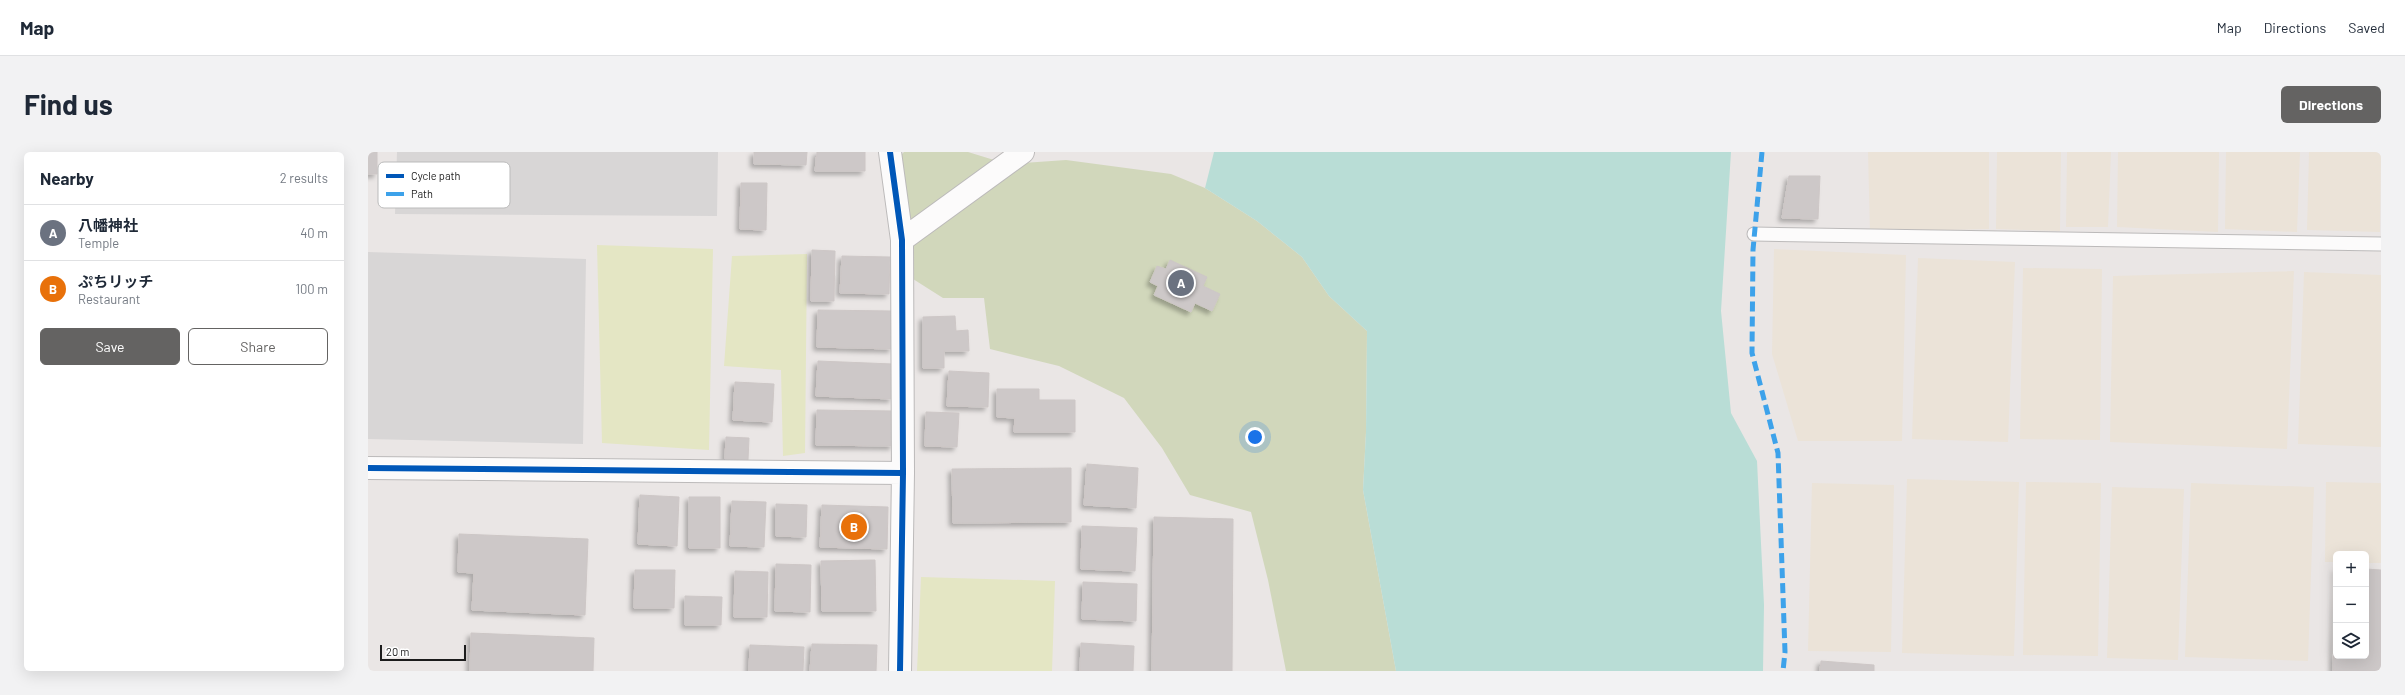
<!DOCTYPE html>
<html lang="en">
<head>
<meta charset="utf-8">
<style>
  body { margin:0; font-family:Barlow,"Noto Sans JP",sans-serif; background:#f2f2f3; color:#1f2937 }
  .controls { position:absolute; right:12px; bottom:12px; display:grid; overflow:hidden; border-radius:6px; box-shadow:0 4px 16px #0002 }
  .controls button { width:36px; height:36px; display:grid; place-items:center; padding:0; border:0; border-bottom:1px solid #e0e1e3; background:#fff; color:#1f2937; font:20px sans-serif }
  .scale { position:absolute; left:12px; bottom:10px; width:86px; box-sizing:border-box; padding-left:4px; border:2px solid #1c1c1c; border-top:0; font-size:11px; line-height:14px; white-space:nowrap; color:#1c1c1c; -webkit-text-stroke:3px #fff; paint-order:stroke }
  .you { position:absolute; left:887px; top:285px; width:14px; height:14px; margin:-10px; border:3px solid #fff; border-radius:50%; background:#1a73e8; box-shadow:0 0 0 6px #1a73e833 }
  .badge { display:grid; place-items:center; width:26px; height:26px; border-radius:50%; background:#646362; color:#fff; font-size:13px; font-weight:700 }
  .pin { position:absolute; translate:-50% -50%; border:2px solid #fff; box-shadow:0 1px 4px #0006 }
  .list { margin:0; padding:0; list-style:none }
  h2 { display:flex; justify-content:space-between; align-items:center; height:52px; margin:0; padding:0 16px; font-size:17px }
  h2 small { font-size:13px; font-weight:400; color:#747a83 }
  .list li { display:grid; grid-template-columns:26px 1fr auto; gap:12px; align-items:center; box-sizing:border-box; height:56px; padding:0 16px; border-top:1px solid #e0e1e3 }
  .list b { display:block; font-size:15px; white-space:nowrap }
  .list p { margin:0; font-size:13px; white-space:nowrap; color:#747a83 }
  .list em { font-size:13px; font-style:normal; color:#747a83 }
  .actions { display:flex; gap:8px; padding:12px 16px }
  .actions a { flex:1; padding:9px 0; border:1px solid #646362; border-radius:6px; text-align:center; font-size:14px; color:#646362 }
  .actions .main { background:#646362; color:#fff }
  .icon { flex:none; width:22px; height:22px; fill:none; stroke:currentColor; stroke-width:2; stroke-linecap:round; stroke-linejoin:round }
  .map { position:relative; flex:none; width:2013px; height:519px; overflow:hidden; border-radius:6px }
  header { display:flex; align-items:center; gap:24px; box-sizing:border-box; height:56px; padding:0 20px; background:#fff; border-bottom:1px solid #e0e1e3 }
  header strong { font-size:19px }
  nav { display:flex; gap:22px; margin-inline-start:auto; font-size:14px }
  .intro { display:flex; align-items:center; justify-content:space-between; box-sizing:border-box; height:96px; padding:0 24px }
  h1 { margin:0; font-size:28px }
  .button { padding:10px 18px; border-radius:6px; background:#646362; color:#fff; font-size:14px; font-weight:700 }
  main { display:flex; gap:24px; padding:0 24px }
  aside { flex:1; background:#fff; border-radius:6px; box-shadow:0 4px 16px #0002 }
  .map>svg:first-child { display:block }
  .farmland { fill:#ebe3d8 }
  .grass { fill:#e4e6c4 }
  .forest { fill:#d1d7bb }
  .parking { fill:#d8d6d6 }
  .water { fill:#b9ddd6 }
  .building { fill:#cdc8c8; stroke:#cdc7c6; filter:url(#shadow) }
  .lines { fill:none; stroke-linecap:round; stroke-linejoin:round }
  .service-casing { stroke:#bcbaba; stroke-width:15 }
  .minor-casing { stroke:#bcbaba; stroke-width:24 }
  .service { stroke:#fcfbfb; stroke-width:13 }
  .minor { stroke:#fcfbfb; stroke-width:22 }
  .quiet { stroke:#3da2ea; stroke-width:5; stroke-dasharray:10 5; stroke-linecap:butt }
  .cycleway-casing { stroke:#fff; stroke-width:8 }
  .cycleway { stroke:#0057b8; stroke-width:6 }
  .key { fill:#fff; stroke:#bbb; stroke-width:1 }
  .key-label { font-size:11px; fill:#1c1c1c }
</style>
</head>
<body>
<header>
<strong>Map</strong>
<nav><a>Map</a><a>Directions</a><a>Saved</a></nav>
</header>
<div class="intro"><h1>Find us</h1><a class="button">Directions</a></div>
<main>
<aside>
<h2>Nearby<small>2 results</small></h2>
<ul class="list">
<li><span class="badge" style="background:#6b7280">A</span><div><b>八幡神社</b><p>Temple</p></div><em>40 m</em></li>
<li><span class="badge" style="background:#e8710a">B</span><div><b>ぷちリッチ</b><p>Restaurant</p></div><em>100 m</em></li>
</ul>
<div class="actions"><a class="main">Save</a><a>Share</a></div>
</aside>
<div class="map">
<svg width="2013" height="519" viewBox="0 0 2013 519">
  <defs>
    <filter id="shadow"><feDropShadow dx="-3.5" dy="3.5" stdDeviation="2" flood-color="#0004"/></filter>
  </defs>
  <rect width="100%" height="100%" fill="#eae6e5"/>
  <path class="farmland" d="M1500 0H1621V77L1502 80Z
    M1629 0H1693L1692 79 1628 77Z
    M1699 0H1743L1740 75H1698Z
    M1750 0H1851L1850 80 1749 75Z
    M1858 0H1932L1929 80 1857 77Z
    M1941 0H2013L2012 80 1939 78Z
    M1406 97 1538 103 1534 289H1430L1404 202Z
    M1550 106 1647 110 1640 290 1544 287Z
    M1655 116 1734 117 1732 288 1652 287Z
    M1926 119 1919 297 1742 290 1745 124Z
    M1936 120 2013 123V295L1930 292Z
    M1539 327 1651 330 1646 504 1534 501Z
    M1658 330 1733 331 1730 504 1655 503Z
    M1958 330 2013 331V411H1998V402H1968V410H1957Z
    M1444 331 1526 333 1523 500 1440 499Z
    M1823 331 1946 335 1940 509 1817 505Z
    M1744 335 1816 337 1810 508 1739 506Z"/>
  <path class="grass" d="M229 93 345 97 341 298 234 291Z
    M439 102 437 301 415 304 413 218 356 214 364 104Z
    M553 425 687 429 684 519H549Z"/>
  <path class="forest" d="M536 0H600L639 12 698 8 803 22 837 36 889 69 934 105 961 144 999 179 998 280 995 338 1028 519H918L900 428 883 360 822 343 794 296 756 246 691 214 622 197 616 146H575L534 120 531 5Z"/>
  <path class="parking" d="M29 0H350L349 64 27 62Z
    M0 100 218 107 215 292 0 287Z"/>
  <path class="water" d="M846 0H1363L1353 159 1363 261 1389 309 1396 453 1395 519H1028L995 338 998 280 999 179 961 144 934 105 889 69 837 36Z"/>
  <path class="building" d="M0 0H9V22H0Z
    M386 0H439L438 13 386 12Z
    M449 0H497V19H447Z
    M1421 24H1452L1450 67 1414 66Z
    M373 31H399L398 78 372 77Z
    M444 98 467 99 466 149H443Z
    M474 104 522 105 521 142 472 141Z
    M802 108 839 125 835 134 852 142 844 159 827 151 823 160 786 143 790 134 782 130 789 114 798 117Z
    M450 158 524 159V197L449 195Z
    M587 164 588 179 600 178 601 199H576V216H555V165Z
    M450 209 525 212 524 247 448 244Z
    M581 219 621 221 620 255 579 254Z
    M367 230 406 232 404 270 365 268Z
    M629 237H671V248H707V280H646L647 266 629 265Z
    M449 258 525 259V294L448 293Z
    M558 260 591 261 589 295 557 294Z
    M358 285 381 286 380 308 357 307Z
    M719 312 770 316 768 356 716 353Z
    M703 316V370L585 371 584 317Z
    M272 343 311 345 309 394 270 392Z
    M321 345H352V396H321Z
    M364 349 398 350 396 395 362 394Z
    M408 352 439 353 438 385 408 384Z
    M454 353 520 355 519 397 452 395Z
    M786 365 865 367 864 519H784Z
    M714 374 769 376 767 419 713 417Z
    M91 382 220 387 217 463 104 458 106 421 90 420Z
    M507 408 508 459H454L453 409Z
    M408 412 443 413 442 460 407 459Z
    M1968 416V504H1998V417L2013 418V519H1965Z
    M267 418H307L306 456H266Z
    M367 419 400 420 399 465H366Z
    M715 430 769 432 768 469 714 467Z
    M317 444 354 445 353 473H317Z
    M103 481 226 486 225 519H102Z
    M713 491 766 494 765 519H712Z
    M444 492 509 493 508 519H442Z
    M382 493 436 495 435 519H381Z
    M1453 509 1506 513V519H1452Z"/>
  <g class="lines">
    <g class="service-casing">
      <path id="service" d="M1386 82 2013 92"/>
    </g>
    <g class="minor-casing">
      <path id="minor" d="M522 0 534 88 535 321 532 519
        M534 88 655 0
        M0 316 535 321"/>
    </g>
    <use href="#service" class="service"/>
    <use href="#minor" class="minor"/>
    <path class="quiet" d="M1394 0 1385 98 1384 201 1410 301 1417 500 1415 519"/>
    <g class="cycleway-casing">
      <path id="cycleway" d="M522 0 534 88 535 321 532 519
        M0 316 535 321"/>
    </g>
    <use href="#cycleway" class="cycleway"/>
  </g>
  <rect x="10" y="10" width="132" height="46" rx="6" class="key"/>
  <rect x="18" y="22" width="18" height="4" fill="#0057b8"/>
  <rect x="18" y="40" width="18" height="4" fill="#3da2ea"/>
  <g class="key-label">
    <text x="43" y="28">Cycle path</text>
    <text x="43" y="46">Path</text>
  </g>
</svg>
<div class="controls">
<button>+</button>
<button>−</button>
<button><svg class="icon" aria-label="layers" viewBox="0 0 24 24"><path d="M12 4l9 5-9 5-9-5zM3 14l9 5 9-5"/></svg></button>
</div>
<div class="scale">20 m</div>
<div class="you"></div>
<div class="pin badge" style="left:813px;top:131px;background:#6b7280">A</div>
<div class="pin badge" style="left:486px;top:375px;background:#e8710a">B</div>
</div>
</main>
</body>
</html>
